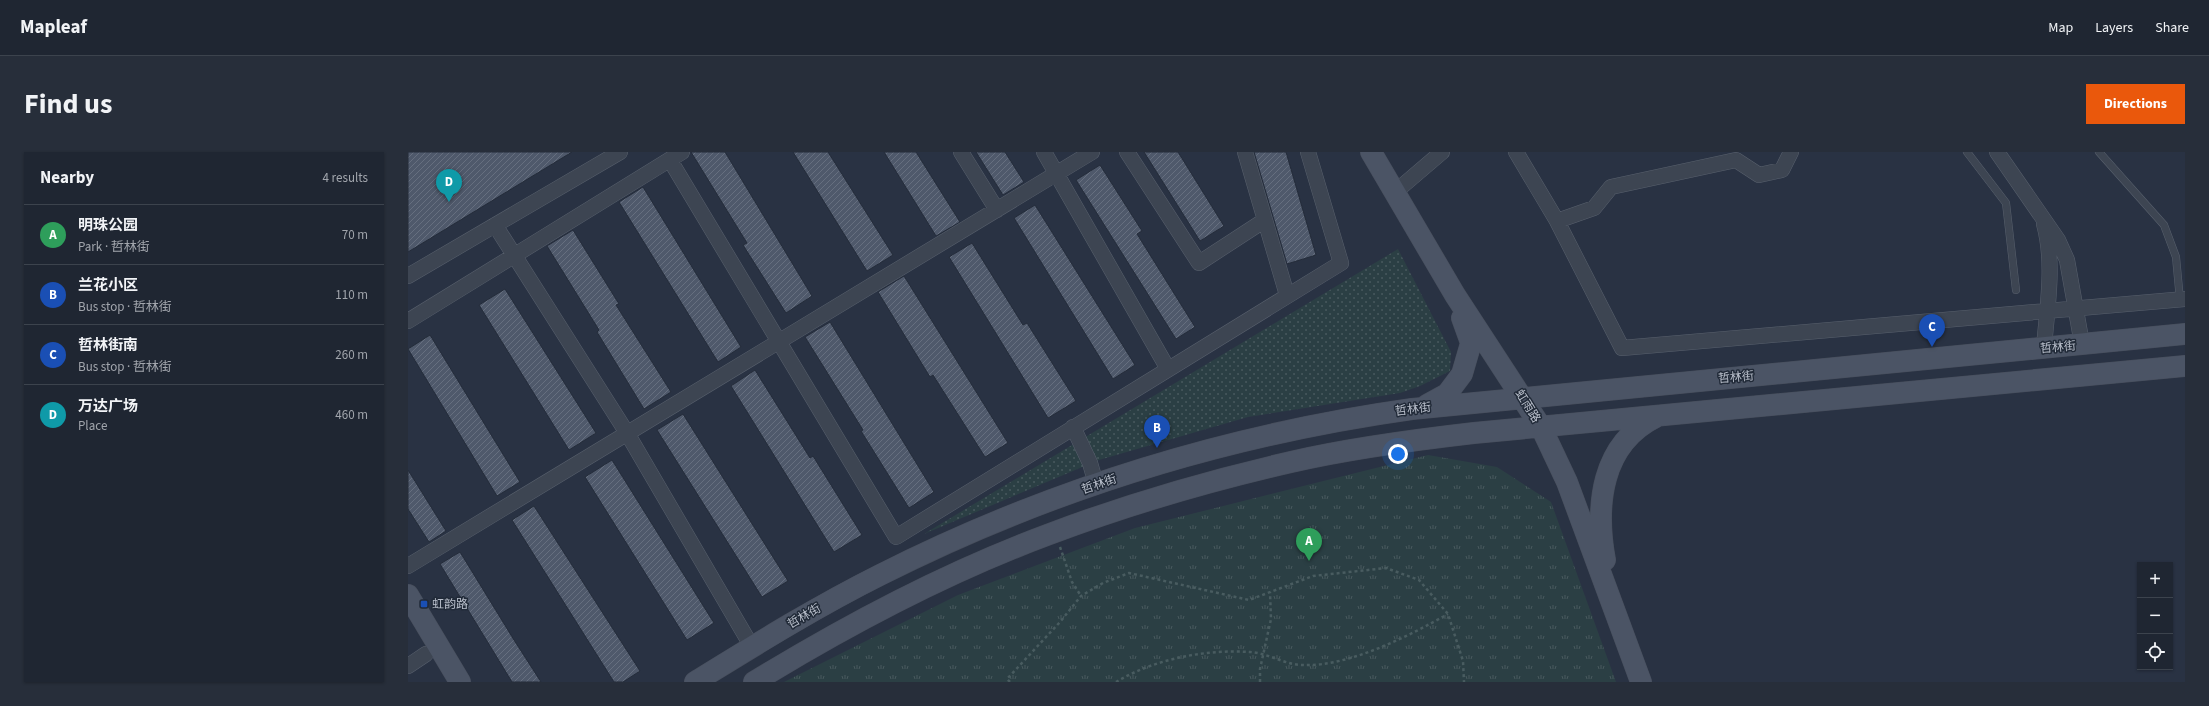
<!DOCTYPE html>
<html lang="en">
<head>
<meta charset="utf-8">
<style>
  body { margin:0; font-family:"Source Sans 3","Noto Sans SC",sans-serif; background:#272e3a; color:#f1f3f6 }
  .controls { position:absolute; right:12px; bottom:12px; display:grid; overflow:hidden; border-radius:0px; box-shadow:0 1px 3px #0004 }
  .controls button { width:36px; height:36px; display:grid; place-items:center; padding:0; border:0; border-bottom:1px solid #3c434d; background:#1f2632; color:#f1f3f6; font:20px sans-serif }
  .you { position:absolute; left:990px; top:302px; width:14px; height:14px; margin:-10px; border:3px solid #fff; border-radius:50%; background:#1a73e8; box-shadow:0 0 0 6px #1a73e833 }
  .badge { display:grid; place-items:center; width:26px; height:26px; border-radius:50%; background:#ea580c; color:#fff; font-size:13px; font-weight:700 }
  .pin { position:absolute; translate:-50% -33px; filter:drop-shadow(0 1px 2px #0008) }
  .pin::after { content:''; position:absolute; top:21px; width:14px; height:12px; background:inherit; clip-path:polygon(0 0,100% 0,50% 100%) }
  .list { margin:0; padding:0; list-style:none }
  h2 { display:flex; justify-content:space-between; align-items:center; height:52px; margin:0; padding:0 16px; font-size:17px }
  h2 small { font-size:13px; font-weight:400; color:#a1a5ac }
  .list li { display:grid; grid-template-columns:26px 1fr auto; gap:12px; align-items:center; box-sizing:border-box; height:60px; padding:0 16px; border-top:1px solid #3c434d }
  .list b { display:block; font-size:15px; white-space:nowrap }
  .list p { margin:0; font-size:13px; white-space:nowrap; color:#a1a5ac }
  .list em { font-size:13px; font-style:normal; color:#a1a5ac }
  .icon { flex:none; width:22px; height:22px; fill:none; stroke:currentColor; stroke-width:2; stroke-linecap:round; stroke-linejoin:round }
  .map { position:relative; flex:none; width:1777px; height:530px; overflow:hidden; border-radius:0px }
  header { display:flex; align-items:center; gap:24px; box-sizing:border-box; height:56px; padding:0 20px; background:#1f2632; border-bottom:1px solid #3c434d }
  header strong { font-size:19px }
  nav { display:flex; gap:22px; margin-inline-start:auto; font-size:14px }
  .intro { display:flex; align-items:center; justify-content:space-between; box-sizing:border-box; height:96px; padding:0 24px }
  h1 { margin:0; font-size:28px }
  .button { padding:10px 18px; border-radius:0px; background:#ea580c; color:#fff; font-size:14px; font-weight:700 }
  main { display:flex; gap:24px; padding:0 24px }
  aside { flex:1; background:#1f2632; border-radius:0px; box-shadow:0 1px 3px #0004 }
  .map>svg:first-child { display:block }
  .grass { fill:url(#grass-dots) }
  .park { fill:url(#park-tufts) }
  .building { fill:url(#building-hatch); stroke:#242c3a }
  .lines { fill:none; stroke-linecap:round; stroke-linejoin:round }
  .lane-casing { stroke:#58606d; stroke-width:8 }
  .street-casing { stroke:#58606d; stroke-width:16 }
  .secondary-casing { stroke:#474e5c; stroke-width:22 }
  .path { stroke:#495c60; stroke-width:2.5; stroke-dasharray:3 3; stroke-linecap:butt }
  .lane { stroke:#3d4552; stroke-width:7 }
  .street { stroke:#3d4552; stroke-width:15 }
  .secondary { stroke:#4b5465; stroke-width:21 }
  .transit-dot { fill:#1a4fb4; stroke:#212a38; stroke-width:1.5 }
  .labels { text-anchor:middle; stroke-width:3; stroke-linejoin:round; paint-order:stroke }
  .street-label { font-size:12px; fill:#bac0cc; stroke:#212a38 }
  .poi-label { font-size:12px; fill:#bac0cc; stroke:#212a38; text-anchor:start }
</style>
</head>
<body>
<header>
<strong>Mapleaf</strong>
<nav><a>Map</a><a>Layers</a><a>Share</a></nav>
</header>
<div class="intro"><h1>Find us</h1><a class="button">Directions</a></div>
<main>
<aside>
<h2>Nearby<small>4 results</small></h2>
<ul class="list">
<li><span class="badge" style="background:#2e9e5b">A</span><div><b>明珠公园</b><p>Park · 哲林街</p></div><em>70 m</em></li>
<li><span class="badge" style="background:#1a4fb4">B</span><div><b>兰花小区</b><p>Bus stop · 哲林街</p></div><em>110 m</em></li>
<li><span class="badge" style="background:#1a4fb4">C</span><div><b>哲林街南</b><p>Bus stop · 哲林街</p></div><em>260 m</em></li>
<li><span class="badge" style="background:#0f9aa8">D</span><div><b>万达广场</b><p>Place</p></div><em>460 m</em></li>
</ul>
</aside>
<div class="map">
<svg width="1777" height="530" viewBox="0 0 1777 530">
  <defs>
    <pattern id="grass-dots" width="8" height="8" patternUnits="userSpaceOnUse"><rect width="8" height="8" fill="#2b3f44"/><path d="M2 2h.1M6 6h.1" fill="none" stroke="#48595e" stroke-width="1.8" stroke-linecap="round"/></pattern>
    <pattern id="park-tufts" width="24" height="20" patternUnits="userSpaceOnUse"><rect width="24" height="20" fill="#2b3f44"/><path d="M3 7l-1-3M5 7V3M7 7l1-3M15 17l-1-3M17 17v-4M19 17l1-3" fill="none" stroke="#48595e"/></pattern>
    <pattern id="building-hatch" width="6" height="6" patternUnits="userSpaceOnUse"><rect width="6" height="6" fill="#4f596b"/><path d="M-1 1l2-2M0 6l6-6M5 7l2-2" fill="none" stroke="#666f7f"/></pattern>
  </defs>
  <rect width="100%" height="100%" fill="#293243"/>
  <path class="grass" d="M990 97 1043 200 1042 219 1012 234 992 241 840 265 691 308 516 382Z"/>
  <path class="park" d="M1020 303 1089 315 1143 350 1208 530H376L550 443 727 376Z"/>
  <path class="building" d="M0 0H164L0 100Z
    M283 0H317L404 144 378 161 335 93 339 91Z
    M385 0H420L485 103 459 119Z
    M476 0H508L552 70 528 84Z
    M568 0H597L616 30 595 43Z
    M736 0H770L816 74 792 89Z
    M846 0H878L908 103 879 112Z
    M692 13 734 79 729 82 787 175 768 187 668 28Z
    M235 35 333 195 310 210 211 50Z
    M627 53 727 213 705 227 606 66Z
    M165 78 211 152 208 153 263 240 236 257 189 180 191 178 139 94Z
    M564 91 615 173 619 171 668 249 640 266 541 105Z
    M496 124 600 291 577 305 525 223 522 225 470 140Z
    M97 137 188 281 161 298 71 153Z
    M422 170 526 340 501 356 453 279 455 278 397 185Z
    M22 183 112 330 89 344 0 197Z
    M347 218 402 306 405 304 454 383 426 400 323 234Z
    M275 262 380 429 354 445 249 278Z
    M204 308 306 471 279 488 177 325Z
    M0 318 38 379 21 390 0 357Z
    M126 354 232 519 215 530H206L104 368Z
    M52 400 106 488 133 530H104L32 412Z"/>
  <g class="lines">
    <g class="lane-casing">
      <path id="lane" d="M1559 0 1598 51 1608 138
        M1691 0 1756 73 1768 105 1772 148"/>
    </g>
    <g class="street-casing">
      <path id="street" d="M553 0 589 58
        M636 0 760 217
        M719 0 791 111 857 68
        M837 0 879 143
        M1108 0 1149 69 1214 196 1777 147
        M1589 0 1650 88 1659 108 1674 192
        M262 8 488 385 933 111 900 0
        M986 41 1034 0
        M1149 69 1186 56 1203 35 1328 8 1351 23 1374 18 1383 0
        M1636 72C1647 112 1639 155 1636 196
        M87 73 219 281 344 495
        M0 124 212 0
        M0 169 274 0
        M665 275 682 311 688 332
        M0 414 684 0
        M0 514 18 502"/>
    </g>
    <g class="secondary-casing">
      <path id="secondary" d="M963 0 1047 143 1133 275 1159 330 1233 530
        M1019 253 1039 242 1054 222 1063 191 1054 166
        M1197 408C1187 353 1193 292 1248 265
        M0 443 52 530
        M287 530C347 493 408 455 472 423 638 339 819 283 1004 257L1777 182
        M346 530C439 473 537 421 639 383 718 353 800 329 883 310 943 296 1005 288 1066 281L1777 214"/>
    </g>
    <path class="path" d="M652 395 664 430 673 444
      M602 530 599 527 652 470 673 444 695 431 721 421 841 448 905 424 978 416 1011 428 1040 462 1055 509 1056 530
      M708 530C746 507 798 497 842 500 860 501 877 513 895 513 940 515 1001 484 1040 462
      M852 530V517L863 467 862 440"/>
    <use href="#lane" class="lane"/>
    <use href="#street" class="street"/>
    <use href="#secondary" class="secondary"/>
  </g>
  <rect class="transit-dot" x="12" y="448" width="8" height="8" rx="2"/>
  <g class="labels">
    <g class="street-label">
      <text transform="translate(1650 195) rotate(-5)" y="4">哲林街</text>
      <text transform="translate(1328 225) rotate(-5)" y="4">哲林街</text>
      <text transform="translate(1120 254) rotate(58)" y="4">虹雨路</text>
      <text transform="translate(1005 257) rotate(-7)" y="4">哲林街</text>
      <text transform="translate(691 332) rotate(-19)" y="4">哲林街</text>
      <text transform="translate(396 464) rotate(-30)" y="4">哲林街</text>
    </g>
    <g class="poi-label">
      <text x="24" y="456">虹韵路</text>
    </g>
  </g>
</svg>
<div class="controls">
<button>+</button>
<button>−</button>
<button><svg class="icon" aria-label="locate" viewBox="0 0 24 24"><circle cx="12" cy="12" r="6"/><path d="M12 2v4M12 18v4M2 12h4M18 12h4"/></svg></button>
</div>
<div class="you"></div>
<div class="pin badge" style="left:901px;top:409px;background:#2e9e5b">A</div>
<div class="pin badge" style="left:749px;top:296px;background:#1a4fb4">B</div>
<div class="pin badge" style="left:1524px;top:195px;background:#1a4fb4">C</div>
<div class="pin badge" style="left:41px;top:50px;background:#0f9aa8">D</div>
</div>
</main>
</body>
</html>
